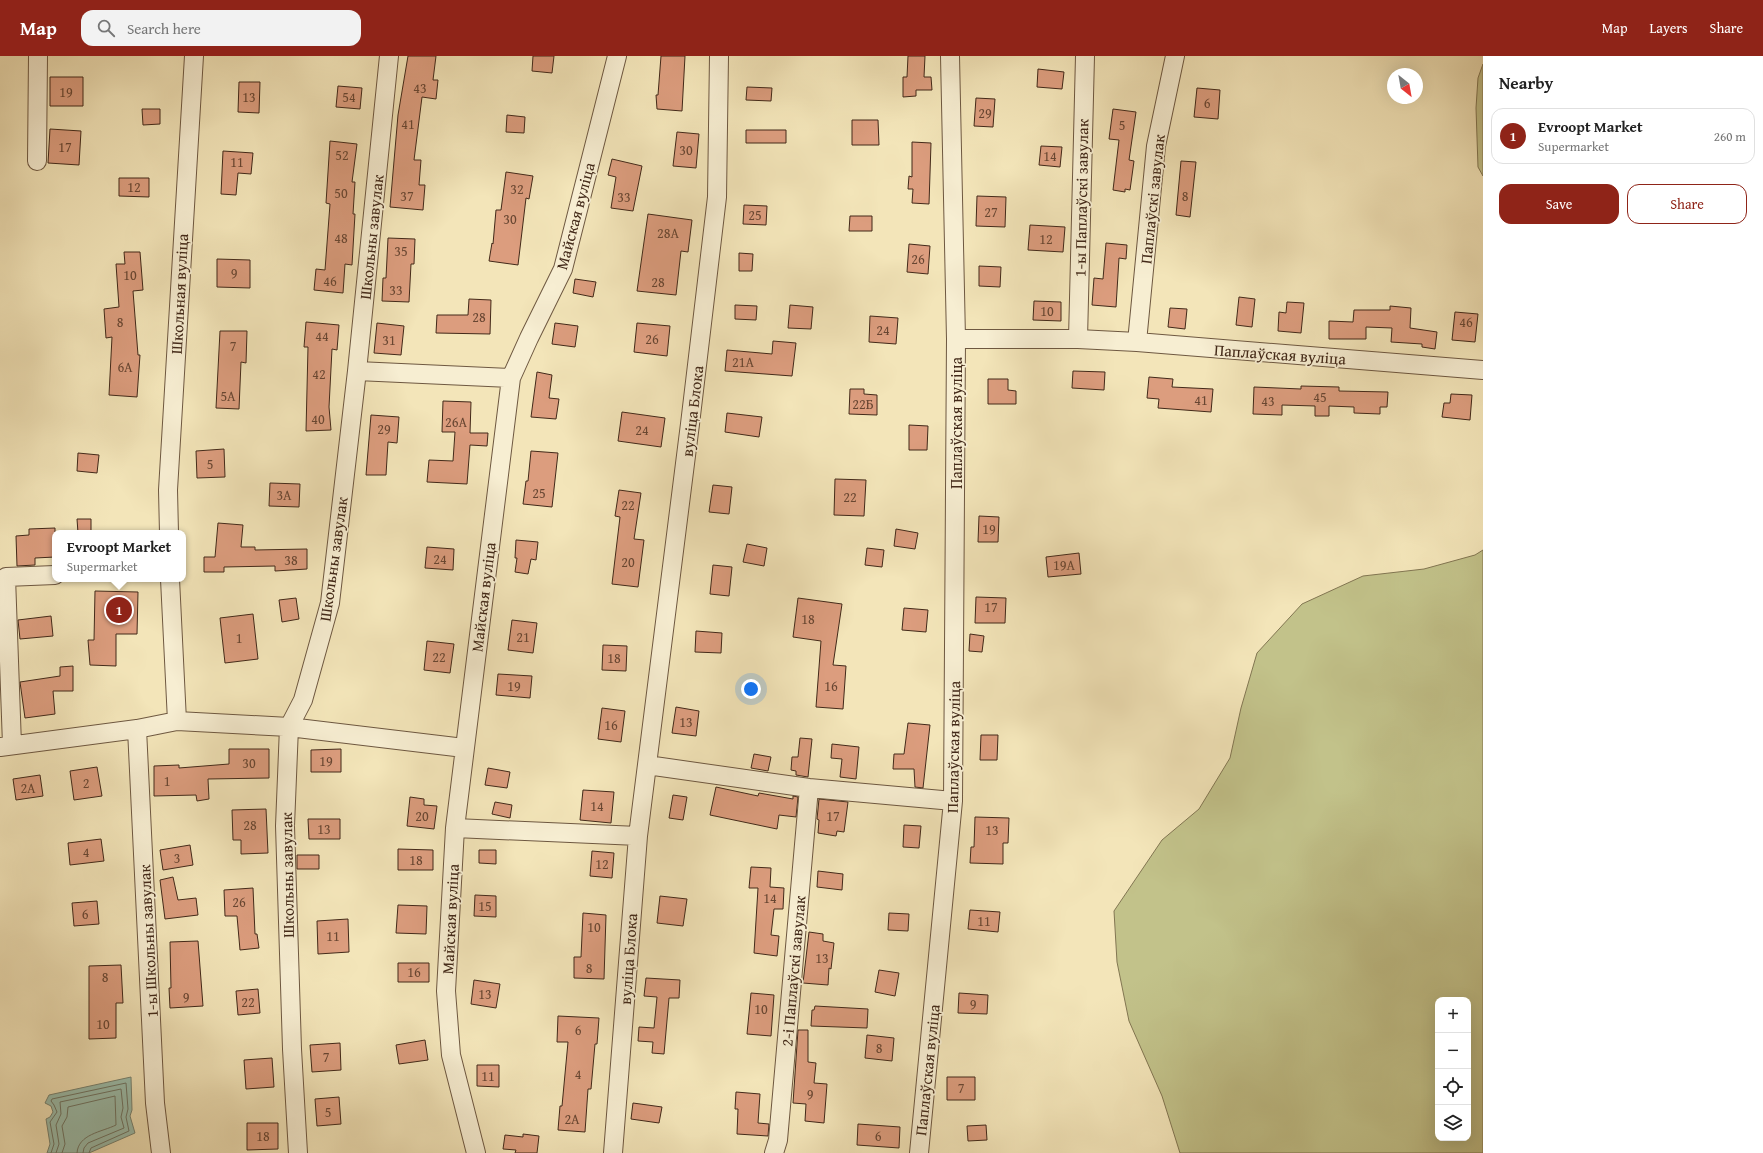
<!DOCTYPE html>
<html lang="en">
<head>
<meta charset="utf-8">
<style>
  body { margin:0; font-family:"Gentium Book Plus",serif; background:#f2f2f2; color:#222 }
  .controls { position:absolute; right:12px; bottom:12px; display:grid; overflow:hidden; border-radius:8px; box-shadow:0 4px 16px #0002 }
  .controls button { width:36px; height:36px; display:grid; place-items:center; padding:0; border:0; border-bottom:1px solid #e0e0e0; background:#fff; color:#222; font:20px sans-serif }
  .compass { position:absolute; left:1387px; top:12px; width:36px; height:36px; border-radius:50%; background:#fff; box-shadow:0 4px 16px #0002; rotate:149deg }
  .you { position:absolute; left:751px; top:633px; width:14px; height:14px; margin:-10px; border:3px solid #fff; border-radius:50%; background:#1a73e8; box-shadow:0 0 0 6px #1a73e833 }
  .badge { display:grid; place-items:center; width:26px; height:26px; border-radius:50%; background:#8f2418; color:#fff; font-size:13px; font-weight:700 }
  .pin { position:absolute; translate:-50% -50%; border:2px solid #fff; box-shadow:0 1px 4px #0006 }
  .popup { position:absolute; left:52px; top:474px; width:134px; height:52px; box-sizing:border-box; display:grid; place-content:center; border-radius:8px; background:#fff; filter:drop-shadow(0 1px 3px #0005); font-size:13px; white-space:nowrap; color:#767676 }
  .popup b { font-size:15px; color:#222 }
  .popup::after { content:''; position:absolute; left:50%; top:100%; margin-left:-8px; border:8px solid transparent; border-top-color:#fff }
  .list { margin:0; padding:0; list-style:none }
  h2 { display:flex; justify-content:space-between; align-items:center; height:52px; margin:0; padding:0 16px; font-size:17px }
  h2 small { font-size:13px; font-weight:400; color:#767676 }
  .list li { display:grid; grid-template-columns:26px 1fr auto; gap:12px; align-items:center; box-sizing:border-box; height:56px; margin:0 8px 8px; padding:0 8px; border:1px solid #e0e0e0; border-radius:12px }
  .list b { display:block; font-size:15px; white-space:nowrap }
  .list p { margin:0; font-size:13px; white-space:nowrap; color:#767676 }
  .list em { font-size:13px; font-style:normal; color:#767676 }
  .actions { display:flex; gap:8px; padding:12px 16px }
  .actions a { flex:1; padding:9px 0; border:1px solid #8f2418; border-radius:12px; text-align:center; font-size:14px; color:#8f2418 }
  .actions .main { background:#8f2418; color:#fff }
  .icon { flex:none; width:22px; height:22px; fill:none; stroke:currentColor; stroke-width:2; stroke-linecap:round; stroke-linejoin:round }
  .map { position:relative; flex:none; width:1483px; height:1097px; overflow:hidden }
  header { display:flex; align-items:center; gap:24px; box-sizing:border-box; height:56px; padding:0 20px; background:#8f2418; color:#fff }
  header strong { font-size:19px }
  nav { display:flex; gap:22px; margin-inline-start:auto; font-size:14px }
  .search { width:280px; height:36px; background:#f2f2f2; display:flex; align-items:center; gap:10px; box-sizing:border-box; padding:0 14px; border-radius:12px; color:#767676; font-size:15px }
  main { display:flex }
  aside { flex:1; background:#fff }
  .map>svg:first-child { display:block }
  .green { fill:#c2c28a; stroke:#827652; fill-rule:evenodd }
  .water { fill:#9bbfae; stroke:#778372 }
  .lines { fill:none; stroke-linecap:round; stroke-linejoin:round }
  .shore { stroke:#6e7464; stroke-width:1 }
  .building { fill:#dc9d7e; stroke:#422919 }
  .street-casing { stroke:#6e5841; stroke-width:20 }
  .street { stroke:#f7eed2; stroke-width:18 }
  .labels { text-anchor:middle; stroke-width:3.5; stroke-linejoin:round; paint-order:stroke }
  .number-label { font-size:14px; fill:#684632 }
  .street-label { font-size:16px; fill:#422919; stroke:#f7eed2 }
</style>
</head>
<body>
<header>
<strong>Map</strong>
<div class="search"><svg class="icon" aria-label="search" viewBox="0 0 24 24"><circle cx="10" cy="10" r="6"/><path d="M15 15l6 6"/></svg>Search here</div>
<nav><a>Map</a><a>Layers</a><a>Share</a></nav>
</header>
<main>
<div class="map">
<svg width="1483" height="1097" viewBox="0 0 1483 1097">
  <rect width="100%" height="100%" fill="#f3e5b9"/>
  <filter id="stains"><feTurbulence type="fractalNoise" baseFrequency=".005" numOctaves="4"/><feColorMatrix values="0 0 0 0 .2 0 0 0 0 .09 0 0 0 0 .02 0 0 0 .5 -.17"/></filter>
  <radialGradient id="worn" r=".72"><stop offset=".6" stop-color="#630" stop-opacity="0"/><stop offset="1" stop-color="#630" stop-opacity=".3"/></radialGradient>
  <path class="green" d="M1483 8V120L1478 111 1476 52 1478 22Z
    M1483 494V1097H1180L1162 1040 1129 965 1117 906 1114 855 1162 784 1199 753 1230 702 1241 652 1257 597 1302 548 1363 520 1424 513 1475 499ZM1438 944H1468V1082H1438Z"/>
  <path class="water" d="M131 1021 132 1054 130 1060 135 1077 89 1097H47L50 1088 46 1063 50 1061 53 1056 51 1050 45 1047 49 1039Z"/>
  <g class="lines">
    <path class="shore" d="M51 1097 54 1088 50 1066 57 1056 54 1049 51 1045 52 1043 126 1027 128 1053 126 1061 129 1075 91 1092 89 1097
      M56 1097 59 1088 56 1069 61 1058 60 1046 121 1033 123 1052 121 1061 124 1072 88 1087 84 1092 83 1097
      M62 1097 65 1088 62 1070 67 1061 68 1051 115 1040 116 1069C102 1076 78 1078 77 1097"/>
  </g>
  <path class="building" d="M408 0H436L433 24H438L436 43 422 41 414 104H421L419 129H425L423 154 390 151 398 59Z
    M533 0H554L552 17 532 15Z
    M661 0H685L682 55 657 53 656 39H658Z
    M908 0H925L924 21H931L932 34H916V40L903 41V21H907Z
    M1038 13 1064 16 1062 33 1037 31Z
    M50 21H83V50H50Z
    M239 26H260L259 57 238 56Z
    M338 30 362 32 360 53 336 51Z
    M747 31 772 32 771 45 746 44Z
    M1197 32 1220 34 1218 63 1194 61Z
    M976 42 995 43 993 71 974 70Z
    M142 53H160V68L143 69Z
    M1113 53 1136 56 1129 104 1134 105 1130 134 1125 133V136L1113 134 1119 84 1109 83Z
    M507 59 525 61 524 77 506 76Z
    M852 64H878L879 89H852Z
    M50 73 81 75 79 109 48 107Z
    M746 74H786V87H746Z
    M677 76 699 78 696 112 673 110Z
    M330 85 357 88 352 126H355L353 158H355L352 209 345 208 343 237 314 234 316 213 325 214 330 148 326 147Z
    M912 86 931 87 929 148 912 147 913 133H908L909 120 912 121Z
    M1041 90 1062 91 1060 111 1039 109Z
    M223 95 253 97 251 118 238 117 236 139 221 138Z
    M612 103 642 110 633 155 611 152 616 121 608 119Z
    M1181 105 1196 106 1190 161 1176 159Z
    M506 116 533 120 529 143 526 142 518 209 489 205 492 187 493 188 496 154H501Z
    M119 122H149V141L119 140Z
    M977 140 1006 141 1005 171 976 170Z
    M744 149 767 150 766 169 743 168Z
    M648 158 692 164 688 196 681 195 676 239 637 235Z
    M850 160H872V175H849Z
    M1030 169 1065 171 1063 196 1028 194Z
    M388 182 415 183 414 208H411L409 246 382 245 383 222H386Z
    M1106 187 1127 189 1126 203 1119 202 1116 251 1092 249 1094 222 1103 223Z
    M909 188 930 190 928 218 907 216Z
    M124 196H140L143 234 133 235 138 299H140L137 341 109 339 112 281 106 282 104 253 119 251 116 208H125Z
    M739 197 753 198 752 215H739Z
    M217 203 250 204V232L217 231Z
    M979 210 1001 211 1000 231 979 230Z
    M575 223 596 226 593 241 573 237Z
    M1239 241 1255 243 1252 271 1236 269Z
    M469 243 491 244 490 278 436 277 437 259H468Z
    M1034 245 1061 246V265L1033 264Z
    M1287 246 1304 247 1301 277 1278 275 1279 256 1286 257Z
    M735 249 757 250 756 264 735 263Z
    M790 249 813 251 811 273 788 272Z
    M1390 250 1411 252 1410 272 1437 276 1435 293 1422 291V288L1391 286 1392 272 1366 271V283H1329V265L1353 266 1354 254H1390Z
    M1170 252 1187 253 1185 273 1168 271Z
    M1455 256 1478 258 1475 286 1452 284Z
    M870 260 898 262 896 288 869 286Z
    M306 266 339 269 337 294 332 293 329 351 331 374 306 375 308 291H304Z
    M377 267 404 270 401 299 374 297Z
    M555 267 578 270 575 291 552 288Z
    M637 267 670 270 667 300 634 296Z
    M220 275H247L246 307 241 306 239 353 216 352Z
    M773 285 796 287 792 320 725 315 727 294 772 298Z
    M1073 315 1105 316 1104 334 1072 332Z
    M537 316 552 319 549 342 559 343 556 363 531 361Z
    M1149 321 1173 323 1172 331 1213 333 1211 356 1158 352 1159 343 1147 342Z
    M988 323H1008V334L1016 335V348H988Z
    M1301 330 1339 331V335L1388 336 1387 351H1380V358L1354 357V351L1329 350V360H1315V350L1282 349V359L1253 358 1254 331 1301 333Z
    M850 333H864V338L877 339V359L849 358Z
    M1451 338 1472 339 1470 364 1442 361 1444 347H1450Z
    M443 345 471 346 470 377H488L487 390 470 389 467 428 427 426 429 404 453 405 455 376H442Z
    M622 356 665 362 661 391 618 385Z
    M727 357 762 361 759 381 725 376Z
    M371 359 399 361 397 387 388 386 386 419H366Z
    M909 369 928 370 927 394H909Z
    M224 393 225 421 197 422 196 395Z
    M531 395 558 397 552 451 523 448 526 425H528Z
    M78 397 99 399 97 417 77 415Z
    M835 423 866 424 864 460 834 459Z
    M270 427 300 428 299 451 269 450Z
    M713 429 732 431 729 458 709 456Z
    M619 434 641 437 634 483 644 484 638 531 612 528 620 461 615 460Z
    M979 460 999 461 998 486H978Z
    M77 463H91V477H78Z
    M218 467 243 469 241 491H255V494L307 493V513L275 515V510L224 511V516H204V501H215Z
    M55 472V501L35 502V509L17 510 16 480 29 479V473Z
    M896 473 918 477 915 493 894 490Z
    M516 484 538 486 536 504 531 503 528 518 515 516 517 502H515Z
    M747 488 767 492 764 510 743 506Z
    M427 491 454 493 453 514 425 512Z
    M867 492 884 494 882 511 865 509Z
    M1079 497 1081 518 1048 521 1046 501Z
    M713 509 732 511 729 540 710 538Z
    M95 535 138 536 137 578H116V610L90 609 88 584H94Z
    M976 541 1006 542 1005 567H975Z
    M296 542 299 563 282 566 279 544Z
    M798 542 842 548 833 609 846 610 843 653 816 651 821 585 793 581Z
    M904 552 928 554 926 576 902 574Z
    M253 558 258 603 225 607 220 562Z
    M51 560 53 580 20 583 18 564Z
    M512 564 537 567 533 597 508 594Z
    M696 575 722 577 721 597 695 596Z
    M970 578 984 580 982 596 969 595Z
    M427 585 454 588 450 617 424 614Z
    M603 589 627 590 626 615 602 614Z
    M73 610V635H53L55 658 25 662 20 626 60 620V611Z
    M498 618 532 620 530 642 496 639Z
    M676 651 699 655 696 680 672 677Z
    M602 652 625 655 621 686 598 683Z
    M908 667 930 669 923 732 915 731 914 713H893L894 698H904Z
    M981 679H998L997 704H980Z
    M800 682 812 683 808 721 796 719V715L791 714 792 701H798Z
    M832 688 859 691 856 723 840 721 842 703 831 702Z
    M229 693H269V722L208 723 209 743 197 745 196 739 154 740V710L179 709V712L229 708Z
    M341 693V716H311V694Z
    M754 698 771 701 768 715 751 712Z
    M97 711 102 740 74 744 70 715Z
    M488 712 510 716 507 732 485 729Z
    M40 719 43 740 16 744 13 723Z
    M716 731 758 740 759 737 793 743V740L798 741 796 761 779 759 777 773 710 759Z
    M583 734 614 736 611 767 580 764Z
    M673 739 687 741 683 764 669 762Z
    M410 741 424 743V749L437 750 434 773 407 770Z
    M819 743 848 746 844 776 837 775 836 780 818 777 819 764 817 763Z
    M495 746 512 749 510 762 492 758Z
    M266 753 268 797 241 798V784H233L232 754Z
    M975 761 1009 762 1008 787H1003V808L970 807 971 791H974Z
    M308 763H340V783H309Z
    M904 769 921 770 919 792 903 791Z
    M101 783 104 805 70 809 68 787Z
    M190 789 193 809 163 814 160 794Z
    M398 793 433 794V814H398Z
    M479 794H496V808L479 807Z
    M592 795 614 797 612 822 590 820Z
    M297 799H319V813H297Z
    M751 811 771 812 770 831 784 832 783 853H774L771 879 779 880 777 900 754 897 758 832H749Z
    M818 815 843 818 842 834 817 831Z
    M173 821 178 844 196 842 198 859 165 863 160 824Z
    M253 832 255 878H257L259 892 240 894 237 860H225L224 834Z
    M475 839 496 840V861L474 860Z
    M660 840 687 843 683 870 657 867Z
    M97 845 99 868 74 870 72 847Z
    M398 849 427 850 426 878 396 877Z
    M970 854 1000 856 998 876 968 873Z
    M583 857 606 859 604 923 574 922V901H581Z
    M889 857 909 858 908 875 888 874Z
    M348 863 349 896 318 898 317 865Z
    M809 876 823 878V885L834 887 831 913 829 912 828 929 803 927Z
    M198 885 203 950 170 952 169 932H171L170 886Z
    M398 907H429V926H398Z
    M121 909 123 947H116V982L89 983V910Z
    M879 914 899 917 895 940 875 936Z
    M646 922 680 924 679 942H669L664 998 652 997 653 986 638 985 639 971 654 972 657 941 644 940Z
    M474 924 500 928 496 952 471 948Z
    M258 933 260 957 238 959 236 935Z
    M751 937 774 939 771 980 747 978Z
    M959 937 988 939 987 958 958 957Z
    M815 950 868 953 867 972 811 970 812 954H814Z
    M558 960 599 962 597 988H595L591 1033H588L585 1076 558 1074 560 1050H562L568 986H557Z
    M798 974H808V1006L816 1007 814 1027 827 1028 824 1067 805 1065 806 1048 793 1047Z
    M867 979 894 982 892 1005 865 1002Z
    M425 984 428 1004 399 1008 396 989Z
    M340 987 341 1014 312 1016 310 989Z
    M272 1002 274 1031 246 1033 244 1004Z
    M477 1009H499V1031L477 1030Z
    M947 1021H975V1044H947Z
    M736 1036 760 1038 758 1067 769 1068 768 1080 737 1078 738 1053H735Z
    M339 1041 341 1068 317 1070 315 1043Z
    M633 1047 662 1051 659 1067 631 1063Z
    M247 1067H278V1093L247 1094Z
    M858 1068 900 1071 899 1092 857 1089Z
    M986 1069 987 1084 968 1085 967 1070Z
    M523 1078 539 1080 537 1097H515L516 1094 503 1093 505 1079 523 1081Z"/>
  <g class="lines">
    <g class="street-casing">
      <path id="street" d="M37 105 38 0
        M956 283H1078L1137 286 1483 314
        M1078 283 1085 0
        M1137 286 1156 90 1175 0
        M357 315 511 322
        M169 477 168 434 194 0
        M170 523 177 665
        M137 673 155 1047 161 1097
        M12 689 6 521 55 519
        M0 691 137 673 177 665 289 671 464 692
        M647 709 809 732 953 745
        M455 772 638 780
        M298 1097 292 993 285 770 289 671 303 644 330 547 357 315 389 0
        M476 1097 451 999 446 935 455 772 511 322 529 282 563 213 617 0
        M613 1097 638 780 690 368 717 141 719 0
        M774 1097 778 1084 809 732
        M919 1097 953 745 956 283 950 0"/>
    </g>
    <use href="#street" class="street"/>
  </g>
  <g class="labels">
    <g class="number-label">
      <text x="420" y="37">43</text>
      <text x="66" y="41">19</text>
      <text x="249" y="46">13</text>
      <text x="349" y="46">54</text>
      <text x="1207" y="52">6</text>
      <text x="985" y="62">29</text>
      <text x="408" y="73">41</text>
      <text x="1122" y="74">5</text>
      <text x="65" y="96">17</text>
      <text x="686" y="99">30</text>
      <text x="342" y="104">52</text>
      <text x="1050" y="105">14</text>
      <text x="237" y="111">11</text>
      <text x="134" y="136">12</text>
      <text x="517" y="138">32</text>
      <text x="341" y="142">50</text>
      <text x="407" y="145">37</text>
      <text x="1185" y="145">8</text>
      <text x="624" y="146">33</text>
      <text x="991" y="161">27</text>
      <text x="755" y="164">25</text>
      <text x="510" y="168">30</text>
      <text x="668" y="182">28А</text>
      <text x="341" y="187">48</text>
      <text x="1046" y="188">12</text>
      <text x="401" y="200">35</text>
      <text x="918" y="208">26</text>
      <text x="234" y="222">9</text>
      <text x="130" y="224">10</text>
      <text x="330" y="230">46</text>
      <text x="658" y="231">28</text>
      <text x="396" y="239">33</text>
      <text x="1047" y="260">10</text>
      <text x="479" y="266">28</text>
      <text x="120" y="271">8</text>
      <text x="1466" y="271">46</text>
      <text x="883" y="279">24</text>
      <text x="322" y="285">44</text>
      <text x="652" y="288">26</text>
      <text x="389" y="289">31</text>
      <text x="233" y="295">7</text>
      <text x="743" y="311">21А</text>
      <text x="125" y="316">6А</text>
      <text x="319" y="323">42</text>
      <text x="228" y="345">5А</text>
      <text x="1320" y="346">45</text>
      <text x="1201" y="349">41</text>
      <text x="1268" y="350">43</text>
      <text x="863" y="353">22Б</text>
      <text x="318" y="368">40</text>
      <text x="456" y="371">26А</text>
      <text x="384" y="378">29</text>
      <text x="642" y="379">24</text>
      <text x="210" y="413">5</text>
      <text x="539" y="442">25</text>
      <text x="284" y="444">3А</text>
      <text x="850" y="446">22</text>
      <text x="628" y="454">22</text>
      <text x="989" y="478">19</text>
      <text x="440" y="508">24</text>
      <text x="291" y="509">38</text>
      <text x="628" y="511">20</text>
      <text x="1064" y="514">19А</text>
      <text x="991" y="556">17</text>
      <text x="808" y="568">18</text>
      <text x="523" y="586">21</text>
      <text x="239" y="587">1</text>
      <text x="439" y="606">22</text>
      <text x="614" y="607">18</text>
      <text x="514" y="635">19</text>
      <text x="831" y="635">16</text>
      <text x="686" y="671">13</text>
      <text x="611" y="674">16</text>
      <text x="326" y="710">19</text>
      <text x="249" y="712">30</text>
      <text x="167" y="730">1</text>
      <text x="86" y="732">2</text>
      <text x="28" y="737">2А</text>
      <text x="597" y="755">14</text>
      <text x="422" y="765">20</text>
      <text x="833" y="765">17</text>
      <text x="250" y="774">28</text>
      <text x="324" y="778">13</text>
      <text x="992" y="779">13</text>
      <text x="86" y="801">4</text>
      <text x="177" y="807">3</text>
      <text x="416" y="809">18</text>
      <text x="602" y="813">12</text>
      <text x="770" y="847">14</text>
      <text x="239" y="851">26</text>
      <text x="485" y="855">15</text>
      <text x="85" y="863">6</text>
      <text x="984" y="870">11</text>
      <text x="594" y="876">10</text>
      <text x="333" y="885">11</text>
      <text x="822" y="907">13</text>
      <text x="589" y="917">8</text>
      <text x="414" y="921">16</text>
      <text x="105" y="926">8</text>
      <text x="485" y="943">13</text>
      <text x="186" y="946">9</text>
      <text x="248" y="951">22</text>
      <text x="973" y="953">9</text>
      <text x="761" y="958">10</text>
      <text x="103" y="973">10</text>
      <text x="578" y="979">6</text>
      <text x="879" y="997">8</text>
      <text x="326" y="1006">7</text>
      <text x="578" y="1023">4</text>
      <text x="488" y="1025">11</text>
      <text x="961" y="1037">7</text>
      <text x="810" y="1043">9</text>
      <text x="328" y="1061">5</text>
      <text x="572" y="1068">2А</text>
      <text x="263" y="1085">18</text>
      <text x="878" y="1085">6</text>
    </g>
    <g class="street-label">
      <text transform="translate(1081 142) rotate(-89)" y="6">1-ы Паплаўскі завулак</text>
      <text transform="translate(1152 143) rotate(-84)" y="6">Паплаўскі завулак</text>
      <text transform="translate(575 160) rotate(-75)" y="6">Майская вуліца</text>
      <text transform="translate(371 181) rotate(-84)" y="6">Школьны завулак</text>
      <text transform="translate(179 238) rotate(-87)" y="6">Школьная вуліца</text>
      <text transform="translate(1280 298) rotate(4)" y="6">Паплаўская вуліца</text>
      <text transform="translate(692 355) rotate(-83)" y="6">вуліца Блока</text>
      <text transform="translate(956 367) rotate(-90)" y="6">Паплаўская вуліца</text>
      <text transform="translate(333 503) rotate(-82)" y="6">Школьны завулак</text>
      <text transform="translate(483 541) rotate(-83)" y="6">Майская вуліца</text>
      <text transform="translate(953 691) rotate(-89)" y="6">Паплаўская вуліца</text>
      <text transform="translate(287 819) rotate(-91)" y="6">Школьны завулак</text>
      <text transform="translate(450 863) rotate(-87)" y="6">Майская вуліца</text>
      <text transform="translate(148 885) rotate(-93)" y="6">1-ы Школьны завулак</text>
      <text transform="translate(628 903) rotate(-86)" y="6">вуліца Блока</text>
      <text transform="translate(793 915) rotate(-85)" y="6">2-і Паплаўскі завулак</text>
      <text transform="translate(927 1014) rotate(-84)" y="6">Паплаўская вуліца</text>
    </g>
  </g>
  <rect width="100%" height="100%" filter="url(#stains)"/>
  <rect width="100%" height="100%" fill="url(#worn)"/>
</svg>
<div class="controls">
<button>+</button>
<button>−</button>
<button><svg class="icon" aria-label="locate" viewBox="0 0 24 24"><circle cx="12" cy="12" r="6"/><path d="M12 2v4M12 18v4M2 12h4M18 12h4"/></svg></button>
<button><svg class="icon" aria-label="layers" viewBox="0 0 24 24"><path d="M12 4l9 5-9 5-9-5zM3 14l9 5 9-5"/></svg></button>
</div>
<svg class="compass" viewBox="-18 -18 36 36"><path d="M0-13l5 13h-10z" fill="#e53935"/><path d="M0 13l5-13h-10z" fill="#767676"/></svg>
<div class="you"></div>
<div class="pin badge" style="left:119px;top:554px">1</div>
<div class="popup"><b>Evroopt Market</b>Supermarket</div>
</div>
<aside>
<h2>Nearby<small></small></h2>
<ul class="list">
<li><span class="badge">1</span><div><b>Evroopt Market</b><p>Supermarket</p></div><em>260 m</em></li>
</ul>
<div class="actions"><a class="main">Save</a><a>Share</a></div>
</aside>
</main>
</body>
</html>
